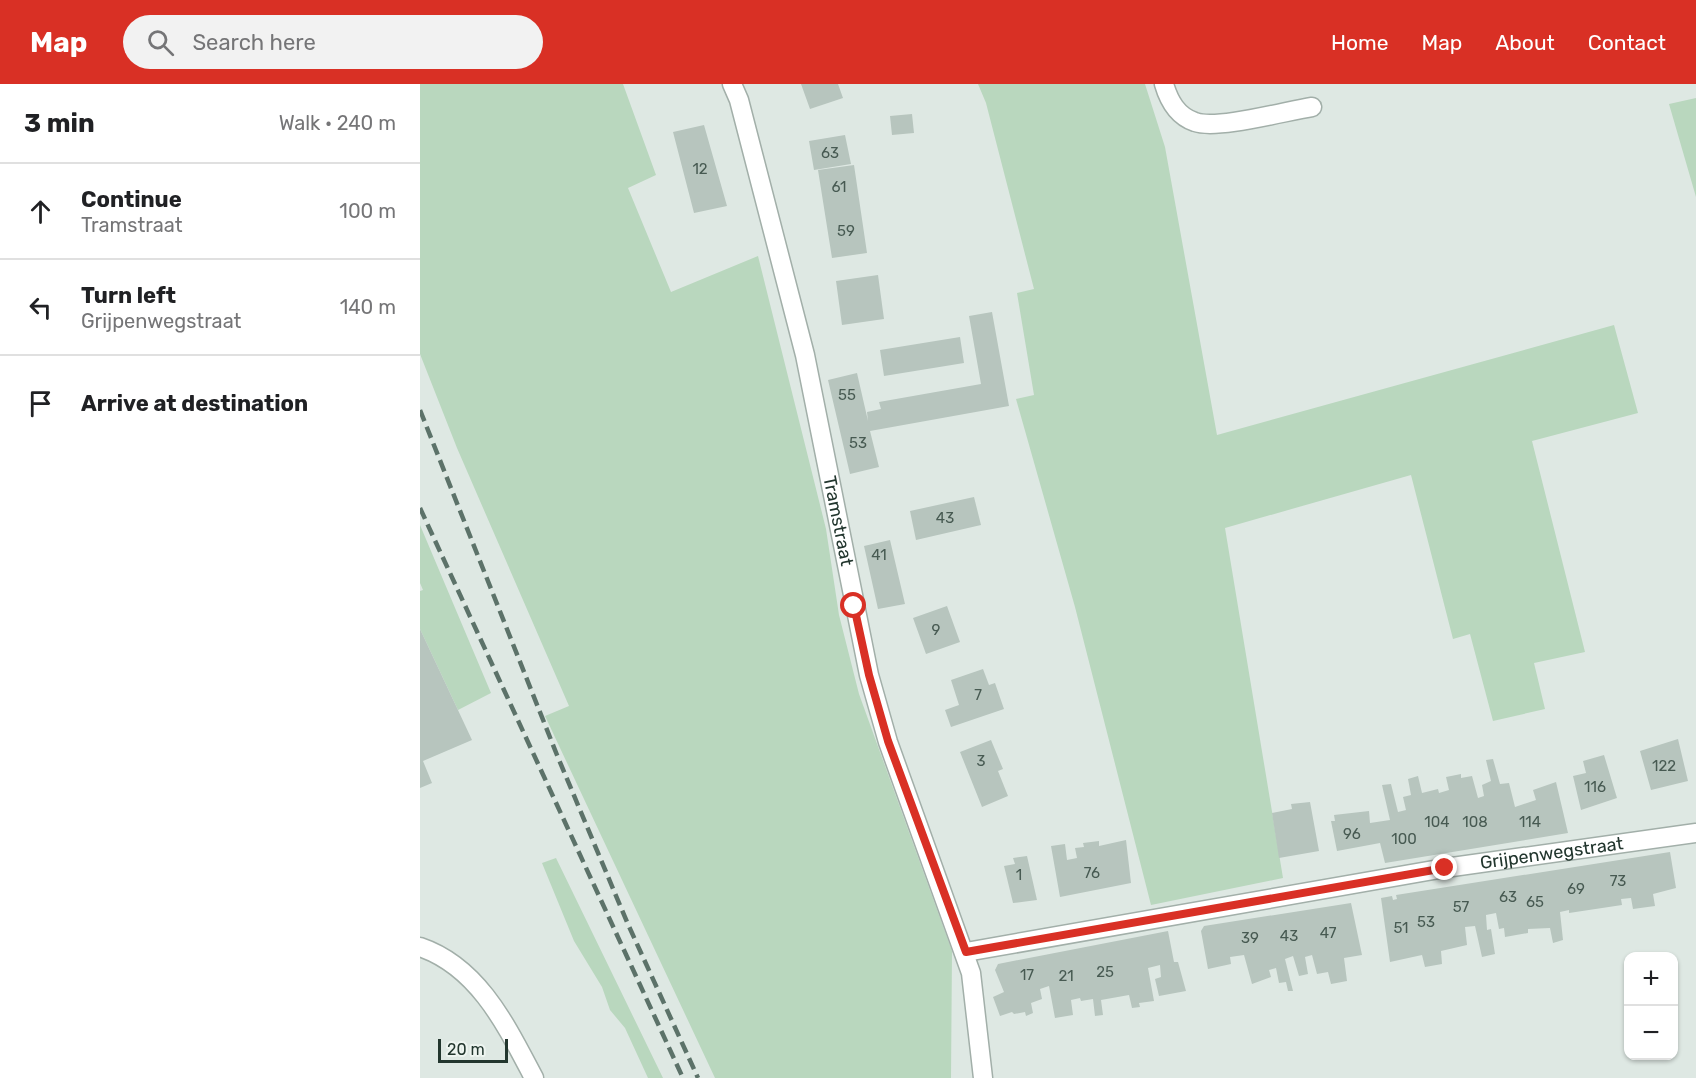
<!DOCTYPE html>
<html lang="en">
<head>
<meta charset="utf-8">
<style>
  body { margin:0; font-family:Rubik,sans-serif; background:#f2f2f2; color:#202124 }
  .controls { position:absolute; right:18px; bottom:18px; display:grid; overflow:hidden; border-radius:12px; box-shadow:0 2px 4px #0004 }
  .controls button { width:54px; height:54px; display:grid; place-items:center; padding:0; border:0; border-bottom:2px solid #e0e0e0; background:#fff; color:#202124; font:30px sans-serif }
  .scale { position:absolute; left:18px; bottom:15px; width:70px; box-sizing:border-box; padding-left:6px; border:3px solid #22362e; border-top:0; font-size:16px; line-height:21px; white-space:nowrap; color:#22362e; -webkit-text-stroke:4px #eef5f1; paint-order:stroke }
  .stop { position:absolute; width:18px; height:18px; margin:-14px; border:4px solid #d93025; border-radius:50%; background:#fff }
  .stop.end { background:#d93025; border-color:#fff; box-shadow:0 2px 6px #0008 }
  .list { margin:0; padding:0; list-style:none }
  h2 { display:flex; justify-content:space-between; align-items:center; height:78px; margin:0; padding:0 24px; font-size:26px }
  h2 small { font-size:20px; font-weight:400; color:#757577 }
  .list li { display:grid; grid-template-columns:39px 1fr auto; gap:18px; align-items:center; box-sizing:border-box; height:96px; padding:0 24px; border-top:2px solid #e0e0e0 }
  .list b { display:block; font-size:22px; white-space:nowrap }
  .list p { margin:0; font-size:20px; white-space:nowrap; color:#757577 }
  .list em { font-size:20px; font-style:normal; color:#757577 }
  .icon { flex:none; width:33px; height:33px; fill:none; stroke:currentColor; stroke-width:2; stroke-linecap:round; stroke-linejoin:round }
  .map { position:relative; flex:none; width:1276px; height:994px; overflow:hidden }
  header { display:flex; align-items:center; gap:36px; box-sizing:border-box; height:84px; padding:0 30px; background:#d93025; color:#fff }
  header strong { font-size:28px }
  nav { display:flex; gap:33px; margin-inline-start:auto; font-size:21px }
  .search { width:420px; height:54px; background:#f2f2f2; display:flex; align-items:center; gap:15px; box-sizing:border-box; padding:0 21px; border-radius:33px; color:#757577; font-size:22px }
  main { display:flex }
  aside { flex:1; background:#fff }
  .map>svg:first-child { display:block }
  .green { fill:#b9d7be }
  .building { fill:#b7c5be }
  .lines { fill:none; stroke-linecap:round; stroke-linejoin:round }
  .minor-casing { stroke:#a2afa9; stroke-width:21 }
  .minor { stroke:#fff; stroke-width:18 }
  .rail { stroke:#5c7269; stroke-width:4.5; stroke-dasharray:12 6; stroke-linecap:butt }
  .route { stroke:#d93025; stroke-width:8 }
  .labels { text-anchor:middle; stroke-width:4.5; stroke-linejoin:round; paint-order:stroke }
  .number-label { font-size:15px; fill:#475a52 }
  .street-label { font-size:18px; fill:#22362e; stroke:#eef5f1 }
</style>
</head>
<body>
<header>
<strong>Map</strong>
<div class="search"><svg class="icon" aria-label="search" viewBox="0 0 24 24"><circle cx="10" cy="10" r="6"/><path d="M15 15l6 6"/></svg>Search here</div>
<nav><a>Home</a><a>Map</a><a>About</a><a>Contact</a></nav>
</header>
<main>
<aside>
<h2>3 min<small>Walk · 240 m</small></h2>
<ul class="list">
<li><svg class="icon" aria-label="ahead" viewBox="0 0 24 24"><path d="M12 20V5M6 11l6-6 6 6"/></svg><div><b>Continue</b><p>Tramstraat</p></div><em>100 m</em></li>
<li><svg class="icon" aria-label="left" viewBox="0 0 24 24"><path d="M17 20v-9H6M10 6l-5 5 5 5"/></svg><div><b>Turn left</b><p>Grijpenwegstraat</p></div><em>140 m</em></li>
<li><svg class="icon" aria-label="arrive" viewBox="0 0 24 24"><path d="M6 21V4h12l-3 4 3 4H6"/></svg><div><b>Arrive at destination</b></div></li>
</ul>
</aside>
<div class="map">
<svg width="1276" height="994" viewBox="0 0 1276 994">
  <rect width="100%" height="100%" fill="#dee8e3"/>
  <path class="green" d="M0 0H203L236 91 208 104 251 208 338 172 406 445 419 531 439 610 532 867 531 994H295L125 632 149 622 37 364 0 270Z
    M558 0H725L745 63 797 351 1194 241 1218 329 1112 357 1165 568 1114 579 1125 625 1073 637 1050 550 1033 555 991 391 805 444 863 794 731 821 655 523 596 315 614 311 597 209 614 205 566 19Z
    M1276 14V113L1249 20Z
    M0 441 71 609 38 626 0 545V507L3 506 0 499Z
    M136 774 243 994H228L205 944 190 926 182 903 154 857 122 779Z"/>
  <path class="building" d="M381 0H418L423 14 390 25Z
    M492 30 494 49 472 51 470 32Z
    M284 41 307 122 274 129 253 48Z
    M425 51 431 80 394 86 389 57Z
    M434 81 447 169 412 174 398 86Z
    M458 191 464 235 422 241 416 197Z
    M572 228 589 322 450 347 459 383 430 390 408 296 437 289 448 337 447 328 461 325 459 318 561 300 549 232Z
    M540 253 544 279 464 292 460 266Z
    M554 413 561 441 496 456 490 427Z
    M470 456 485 520 458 525 444 462Z
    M527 522 540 558 506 570 493 534Z
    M0 545 52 656 3 677 12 699 0 704Z
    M563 585 569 601 575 599 584 625 531 643 525 626 539 621 531 596Z
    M1258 655 1268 697 1231 706 1220 667Z
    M571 656 583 685 578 687 588 712 562 723 540 668Z
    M1184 671 1197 714 1161 726 1153 692 1166 689 1163 677Z
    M1073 675 1080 700 1089 699 1095 723 1116 716 1113 706 1136 698 1148 749 965 779 960 759 917 767 911 737H915L914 731 949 727 950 739 970 736 962 701 971 700 978 728 986 726 983 713 991 711 988 695 998 692 1002 709 1018 705 1019 709 1029 706 1026 693 1041 690V694L1052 692 1058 714 1064 712 1062 701 1071 697 1066 676Z
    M890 718 899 767 859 774 852 729 872 725 871 720Z
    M706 756 711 799 640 813 631 762 645 760 647 776 657 774 655 764 664 763 663 759 679 757V762Z
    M1250 768 1256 804 1233 810 1235 822 1213 825 1211 814 1201 815 1202 821 1149 829V826L1140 828 1143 856 1133 859 1130 844 1108 845V849L1085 853 1084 844 1079 845 1076 829 1066 831 1067 846 1071 845 1075 870 1062 873 1055 842 1045 843 1047 861 1021 867 1022 880 1005 883 1002 871 970 878 961 814 972 812 973 816 977 815 976 811Z
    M607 772 617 816 593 819 584 782 595 780 593 774Z
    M931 819 942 871 924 874 927 897 911 900 908 888 897 890 892 871 885 873 888 890 879 892 873 872 865 875 873 907H868L866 898 859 899 856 884 849 886 851 893 832 900 824 871 810 873 811 880 788 885 781 847 784 842Z
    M748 847 754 878H758L766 907 739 912 735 895 741 893 740 881 728 884 734 917 719 919 720 923 712 924 709 911 681 916 683 931 675 932 673 915 661 917 660 914 651 916 653 931 635 934 629 902 620 905 622 915 611 919 613 929 606 932 605 928 594 930 592 928 580 932 573 913 584 908 575 886 578 880Z"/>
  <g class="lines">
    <g class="minor-casing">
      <g id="minor">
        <path id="s1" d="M312 0 319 16 385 271 449 591 468 658 551 889 563 994"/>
        <path d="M744 0C749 17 757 32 775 38 797 46 866 27 892 23"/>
        <path d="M0 863C59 883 87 943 114 994"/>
        <path id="s2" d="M546 868 1025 784 1276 749"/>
      </g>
    </g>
    <use href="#minor" class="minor"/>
    <path class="rail" d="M0 326 137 671 207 838 278 994
      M0 424 263 994"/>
  </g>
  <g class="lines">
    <path class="route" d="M434 522 449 591 468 657 546 868 1025 784"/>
  </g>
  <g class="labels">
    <g class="number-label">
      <text x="410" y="74">63</text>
      <text x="280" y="90">12</text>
      <text x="419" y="108">61</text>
      <text x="426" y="152">59</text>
      <text x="427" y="316">55</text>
      <text x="438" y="364">53</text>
      <text x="525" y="439">43</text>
      <text x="459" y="476">41</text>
      <text x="516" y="551">9</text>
      <text x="558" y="616">7</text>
      <text x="561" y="682">3</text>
      <text x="1244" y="687">122</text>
      <text x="1175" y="708">116</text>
      <text x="1017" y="743">104</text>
      <text x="1055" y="743">108</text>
      <text x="1110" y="743">114</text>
      <text x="932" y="755">96</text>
      <text x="984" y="760">100</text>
      <text x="672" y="794">76</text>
      <text x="599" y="796">1</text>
      <text x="1198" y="802">73</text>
      <text x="1156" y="810">69</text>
      <text x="1088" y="818">63</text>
      <text x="1115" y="823">65</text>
      <text x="1041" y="828">57</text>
      <text x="1006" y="843">53</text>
      <text x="981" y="849">51</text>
      <text x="908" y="854">47</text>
      <text x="869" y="857">43</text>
      <text x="830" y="859">39</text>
      <text x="685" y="893">25</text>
      <text x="607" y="896">17</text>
      <text x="646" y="897">21</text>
    </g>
    <g class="street-label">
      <text dy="6" stroke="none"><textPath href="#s1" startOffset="450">Tramstraat</textPath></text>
      <text dy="6" stroke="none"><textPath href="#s2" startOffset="594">Grijpenwegstraat</textPath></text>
    </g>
  </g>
</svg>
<div class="controls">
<button>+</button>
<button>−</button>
</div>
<div class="scale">20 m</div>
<div class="stop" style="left:434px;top:522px"></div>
<div class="stop end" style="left:1025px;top:784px"></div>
</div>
</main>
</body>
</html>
